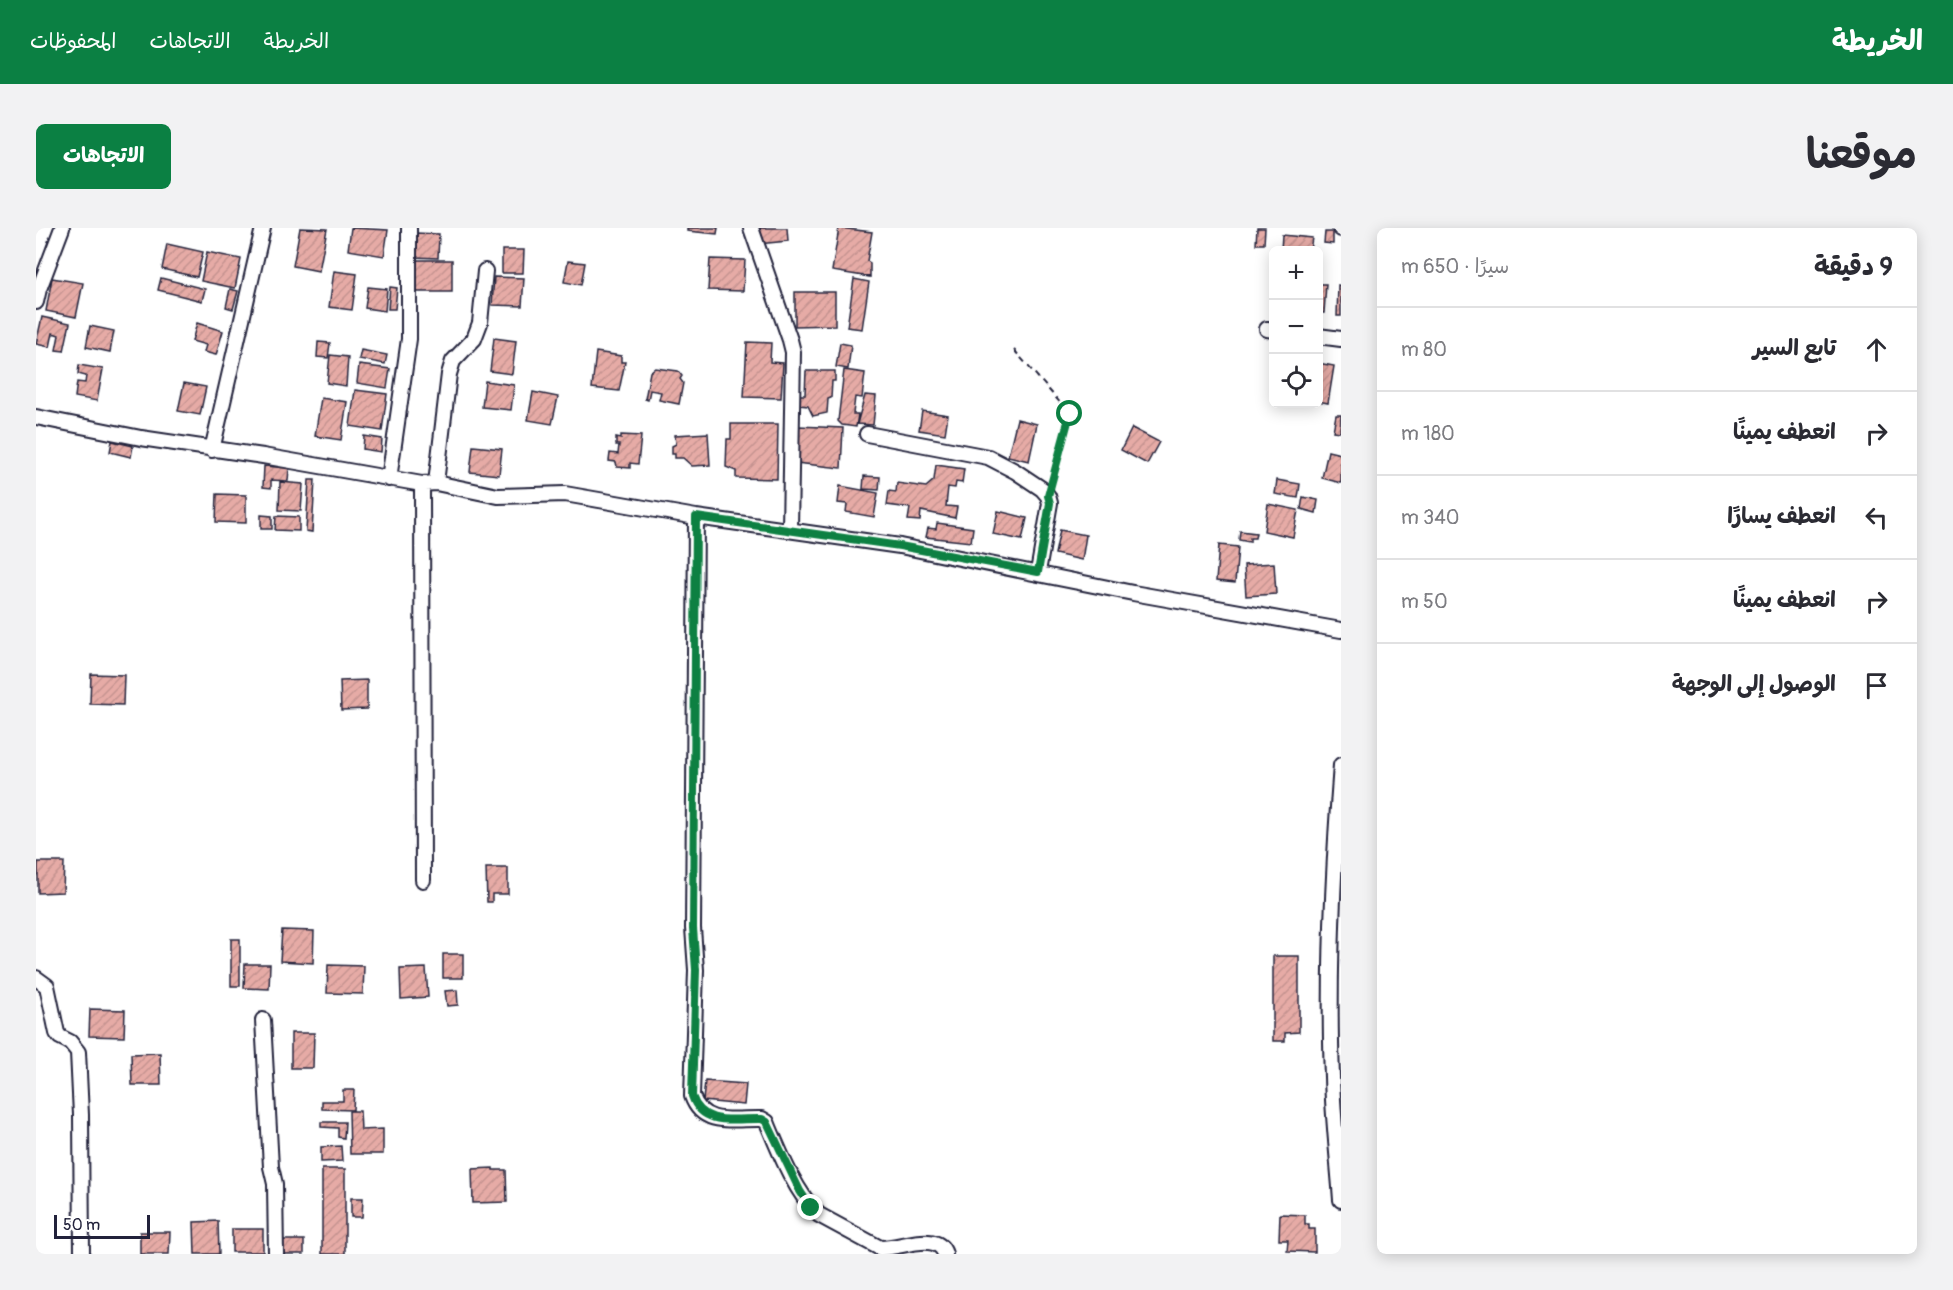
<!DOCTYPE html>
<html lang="ar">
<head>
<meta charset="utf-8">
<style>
  body { margin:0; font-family:Pangolin,"Playpen Sans Arabic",sans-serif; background:#f2f2f3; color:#2b2b33; direction:rtl }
  .controls { position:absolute; right:18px; top:18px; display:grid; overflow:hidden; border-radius:9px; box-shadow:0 3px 15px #0003 }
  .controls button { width:54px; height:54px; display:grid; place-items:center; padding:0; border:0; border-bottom:2px solid #e1e1e2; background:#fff; color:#2b2b33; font:30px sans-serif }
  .scale { position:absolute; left:18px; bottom:15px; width:96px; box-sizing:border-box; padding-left:6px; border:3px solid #22223b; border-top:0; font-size:16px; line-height:21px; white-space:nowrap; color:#22223b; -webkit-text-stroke:4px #fff; paint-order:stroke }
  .stop { position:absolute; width:18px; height:18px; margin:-14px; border:4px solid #0b8043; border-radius:50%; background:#fff }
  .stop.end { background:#0b8043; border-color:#fff; box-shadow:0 2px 6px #0008 }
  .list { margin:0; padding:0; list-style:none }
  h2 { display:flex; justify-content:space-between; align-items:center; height:78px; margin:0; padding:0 24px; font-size:26px }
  h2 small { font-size:20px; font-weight:400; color:#7c7c81 }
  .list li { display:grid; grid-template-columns:39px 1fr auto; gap:18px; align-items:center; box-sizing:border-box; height:84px; padding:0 24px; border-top:2px solid #e1e1e2 }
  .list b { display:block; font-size:22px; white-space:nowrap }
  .list em { font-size:20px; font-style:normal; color:#7c7c81 }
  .icon { flex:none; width:33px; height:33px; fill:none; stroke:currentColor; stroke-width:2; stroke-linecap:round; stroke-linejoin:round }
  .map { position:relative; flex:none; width:1305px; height:1026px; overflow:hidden; direction:ltr; border-radius:9px }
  header { display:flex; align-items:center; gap:36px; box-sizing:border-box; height:84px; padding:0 30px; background:#0b8043; color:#fff }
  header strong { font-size:28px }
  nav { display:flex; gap:33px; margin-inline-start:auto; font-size:21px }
  .intro { display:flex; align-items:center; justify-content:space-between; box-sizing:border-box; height:144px; padding:0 36px }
  h1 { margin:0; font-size:42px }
  .button { padding:15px 27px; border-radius:9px; background:#0b8043; color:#fff; font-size:21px; font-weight:700 }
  main { display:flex; gap:36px; padding:0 36px }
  aside { flex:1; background:#fff; border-radius:9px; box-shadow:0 3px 15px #0003 }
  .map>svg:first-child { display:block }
  .building { fill:url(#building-hatch); stroke:#22223b; stroke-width:1.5 }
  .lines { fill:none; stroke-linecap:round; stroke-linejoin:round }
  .minor-casing { stroke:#22223b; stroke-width:18 }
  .path { stroke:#22223b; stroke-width:2; stroke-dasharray:6 4.5; stroke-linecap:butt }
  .minor { stroke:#fff; stroke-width:14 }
  .route { stroke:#0b8043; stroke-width:8 }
</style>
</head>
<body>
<header>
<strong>الخريطة</strong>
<nav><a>الخريطة</a><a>الاتجاهات</a><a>المحفوظات</a></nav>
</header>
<div class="intro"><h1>موقعنا</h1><a class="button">الاتجاهات</a></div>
<main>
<aside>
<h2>9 دقيقة<small>سيرًا · 650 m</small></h2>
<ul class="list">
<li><svg class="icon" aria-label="ahead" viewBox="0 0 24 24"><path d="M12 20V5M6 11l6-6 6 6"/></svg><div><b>تابع السير</b></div><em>80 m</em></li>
<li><svg class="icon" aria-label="right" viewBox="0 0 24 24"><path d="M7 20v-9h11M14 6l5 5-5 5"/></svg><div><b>انعطف يمينًا</b></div><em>180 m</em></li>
<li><svg class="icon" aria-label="left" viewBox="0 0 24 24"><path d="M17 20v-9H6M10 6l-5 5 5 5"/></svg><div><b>انعطف يسارًا</b></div><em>340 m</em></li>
<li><svg class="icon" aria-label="right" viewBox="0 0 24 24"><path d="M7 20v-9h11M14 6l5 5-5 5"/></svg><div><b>انعطف يمينًا</b></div><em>50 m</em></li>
<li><svg class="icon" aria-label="arrive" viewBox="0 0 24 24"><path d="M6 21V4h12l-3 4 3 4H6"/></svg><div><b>الوصول إلى الوجهة</b></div></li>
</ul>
</aside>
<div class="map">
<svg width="1305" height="1026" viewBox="0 0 1305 1026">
  <defs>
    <pattern id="building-hatch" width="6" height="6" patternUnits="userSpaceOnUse" patternTransform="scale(1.5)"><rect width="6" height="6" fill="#e6aba6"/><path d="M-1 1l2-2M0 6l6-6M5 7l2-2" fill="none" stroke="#c59390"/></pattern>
  </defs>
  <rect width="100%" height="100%" fill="#fff"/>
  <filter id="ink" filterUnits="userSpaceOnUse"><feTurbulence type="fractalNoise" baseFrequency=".0167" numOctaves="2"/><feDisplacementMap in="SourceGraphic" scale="12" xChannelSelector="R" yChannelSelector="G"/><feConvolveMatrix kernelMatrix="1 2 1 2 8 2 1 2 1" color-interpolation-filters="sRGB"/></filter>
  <g filter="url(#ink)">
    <path class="building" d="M264 0 291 1 283 43 257 38Z
      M315 0 352 2 348 28 312 22Z
      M651 0H682L681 6 651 3Z
      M720 0H751L752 13 722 16Z
      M803 0 836 4 831 33 834 35V49L796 43Z
      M1221 0H1229L1228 16H1220Z
      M1289 4H1297V16L1288 15Z
      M379 5 403 6 402 30 378 29Z
      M1246 7 1276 10 1274 22H1245Z
      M131 16 167 24 161 49 126 41Z
      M466 22H488L487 45H466Z
      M171 24 205 31 199 60 165 53Z
      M674 31 709 32 707 63 672 62Z
      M380 32H416V64H380Z
      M532 33 549 35 545 57 528 54Z
      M298 43 321 46 316 82 293 79Z
      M458 49 488 50 486 78 456 77Z
      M16 50 47 55 40 89 10 83Z
      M125 50 169 61 166 73 122 62Z
      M818 51 833 54 826 101 811 99Z
      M1282 56H1290L1288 85H1282Z
      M1302 57 1305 58V88H1301Z
      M332 59 351 61 349 83 329 80Z
      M354 59 361 60 359 81H352Z
      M194 61 202 63 197 81 190 79Z
      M759 64H799V97L759 98Z
      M6 89 34 95 28 123 20 122 23 107 17 105 14 119 0 116Z
      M161 95 187 103 180 127 168 124 170 117 156 113Z
      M54 98 78 103 74 124 50 119Z
      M458 110 480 113 476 146 454 143Z
      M282 114 294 115 292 130 281 129Z
      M711 114 735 115 734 134 747 135 745 170 708 169Z
      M804 115 815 117 812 141 800 139Z
      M325 122 351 127 349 136 323 131Z
      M560 124 585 128V134H589L583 163 556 160Z
      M294 127 312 129 310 158 291 155Z
      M1282 135 1298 138 1292 175 1282 173Z
      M43 137 67 141 61 173 39 169 41 154 49 155 50 148 42 146Z
      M323 137 354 141 351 160 321 155Z
      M619 140 642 143 646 148 644 151 647 155 643 176 623 172 625 164 614 162 612 172 609 171 614 144Z
      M808 142 829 145 826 170 819 169 817 186H822L820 199 806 197 802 193Z
      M770 143H799V153H796L795 170 792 171 791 185 777 188 772 178 763 177 764 167H769Z
      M449 153 478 157 475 182 446 179Z
      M148 155 170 159 164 187 142 183Z
      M319 162 351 166 346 203 314 198Z
      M497 164 522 169 516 196 492 192Z
      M829 167 840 168 837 197 821 196Z
      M285 170 311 174 305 212 279 208Z
      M886 183 912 187 909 206 883 202Z
      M1300 187H1305L1304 204 1297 203Z
      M981 191 1001 196 993 233 972 228Z
      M695 196H742L741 251 700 250V243L690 239 691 211H695Z
      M762 198 807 200 805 240 760 235Z
      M1096 200 1123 214 1111 236 1085 222Z
      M672 205 674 237 656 238 647 230H639V226H636V218L640 216 639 207Z
      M585 207 605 208 602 236 594 235V240L581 239 580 234 573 233 574 225 582 226 583 217H580V210L585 211Z
      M328 208 346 211 345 224 327 221Z
      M76 213 97 218 95 229 74 224Z
      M437 218 466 221 463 247 434 244Z
      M1292 223 1305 226V255L1286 250Z
      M900 237 928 241 926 255 920 254 919 260 912 259 910 278 921 279 919 290 885 283 884 293 872 292 874 280 851 277 853 263 860 264 861 255 890 259 898 252Z
      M228 238 253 240 252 253 235 252V260L227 259Z
      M828 248 844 249 843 262 827 261Z
      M273 252H279L276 304 270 303Z
      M1241 252 1264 256 1262 270 1239 266Z
      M244 254 267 256 265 283 243 282Z
      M804 258 842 265 838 289 810 284 811 276 802 275Z
      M181 266 210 267V295L180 294Z
      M1267 269 1282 272 1280 285 1265 281Z
      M1232 276 1262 282 1257 309 1228 303Z
      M962 283 991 290 986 312 957 306Z
      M225 287 236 288V301H225Z
      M240 288 263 289V303L239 302Z
      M901 295 937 300 935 314 890 309 892 300 900 301Z
      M1024 302 1050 307 1046 332 1019 326Z
      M1204 303 1220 305 1219 310H1214V314L1203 312Z
      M1183 317 1202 319 1199 355 1180 353Z
      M1238 335 1240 366 1210 368 1208 337Z
      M55 446 88 447 87 477 54 476Z
      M331 452V481L305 482 304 453Z
      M2 634H28L27 664 2 665Z
      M450 640H472V666H456V674H451Z
      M246 702 278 703 277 735 244 733Z
      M195 711H204V758H195Z
      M407 726H427V750H407Z
      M1237 728H1263V804L1249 805V813H1237Z
      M209 736H234L233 761 208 760Z
      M292 737 328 738 327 766 291 765Z
      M390 740 392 769 365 771 364 741Z
      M421 762 422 777 411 778 409 763Z
      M54 781 89 782 88 809 53 808Z
      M255 805H278L277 840H255Z
      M124 825 125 857H96L95 826Z
      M669 853 710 856 708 877 667 873Z
      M307 862H318L317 882 286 881V873H307Z
      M313 883H324L325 902 347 901V926H314Z
      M285 894H309L308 910 302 909V900L285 899Z
      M305 918 306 933 285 934V919Z
      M457 940V942H470L471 974 437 975 436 941Z
      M286 941H309V1026H286Z
      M315 970H327L326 989H315Z
      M1244 986 1269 987V996H1273V1001H1279V1024L1251 1023 1252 1012H1243Z
      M182 993 183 1026H159L158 994Z
      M196 1001H227V1024H196Z
      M104 1004H134L133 1026H104Z
      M244 1012H268V1026H244Z"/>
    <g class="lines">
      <g class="minor-casing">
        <path id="minor" d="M715 0 754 112 757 124 754 301
          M1304 0 1305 1
          M0 74 3 61 26 0
          M1231 101 1238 102
          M1282 108 1305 111
          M0 189 105 210 227 228 386 256 400 255 462 268 529 266 660 289 864 318 1097 365 1305 402
          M831 206 952 229 979 243 1006 261 1012 268 1014 275 1002 344
          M176 222 227 0
          M353 251 373 111V0
          M400 255 413 146 417 133 438 111 444 95 449 43
          M386 256 387 652
          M660 289 657 700 660 742 656 868C667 900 700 890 726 891L731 894C743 923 760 966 783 987L844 1020C863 1021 902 1002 909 1026
          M1305 537C1297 641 1292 745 1296 849 1297 890 1302 931 1305 972
          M0 750 11 758 21 805 24 809 34 814 42 824 45 887 46 1026
          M227 792 235 939 239 956 240 1026"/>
      </g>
      <path class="path" d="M978 122 1034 186 1016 253"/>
      <use href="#minor" class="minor"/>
    </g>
  </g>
  <g class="lines" filter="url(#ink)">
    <path class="route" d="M775 980 764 963 731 894 726 891C700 890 667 900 656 868L660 742 657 700 660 289 864 318 1002 344 1014 275 1012 268 1034 186"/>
  </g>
</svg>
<div class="controls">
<button>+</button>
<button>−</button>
<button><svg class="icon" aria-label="locate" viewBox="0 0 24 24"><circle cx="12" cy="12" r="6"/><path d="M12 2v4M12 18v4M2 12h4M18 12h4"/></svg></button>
</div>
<div class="scale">50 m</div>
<div class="stop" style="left:1034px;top:186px"></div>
<div class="stop end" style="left:775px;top:980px"></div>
</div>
</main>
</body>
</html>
